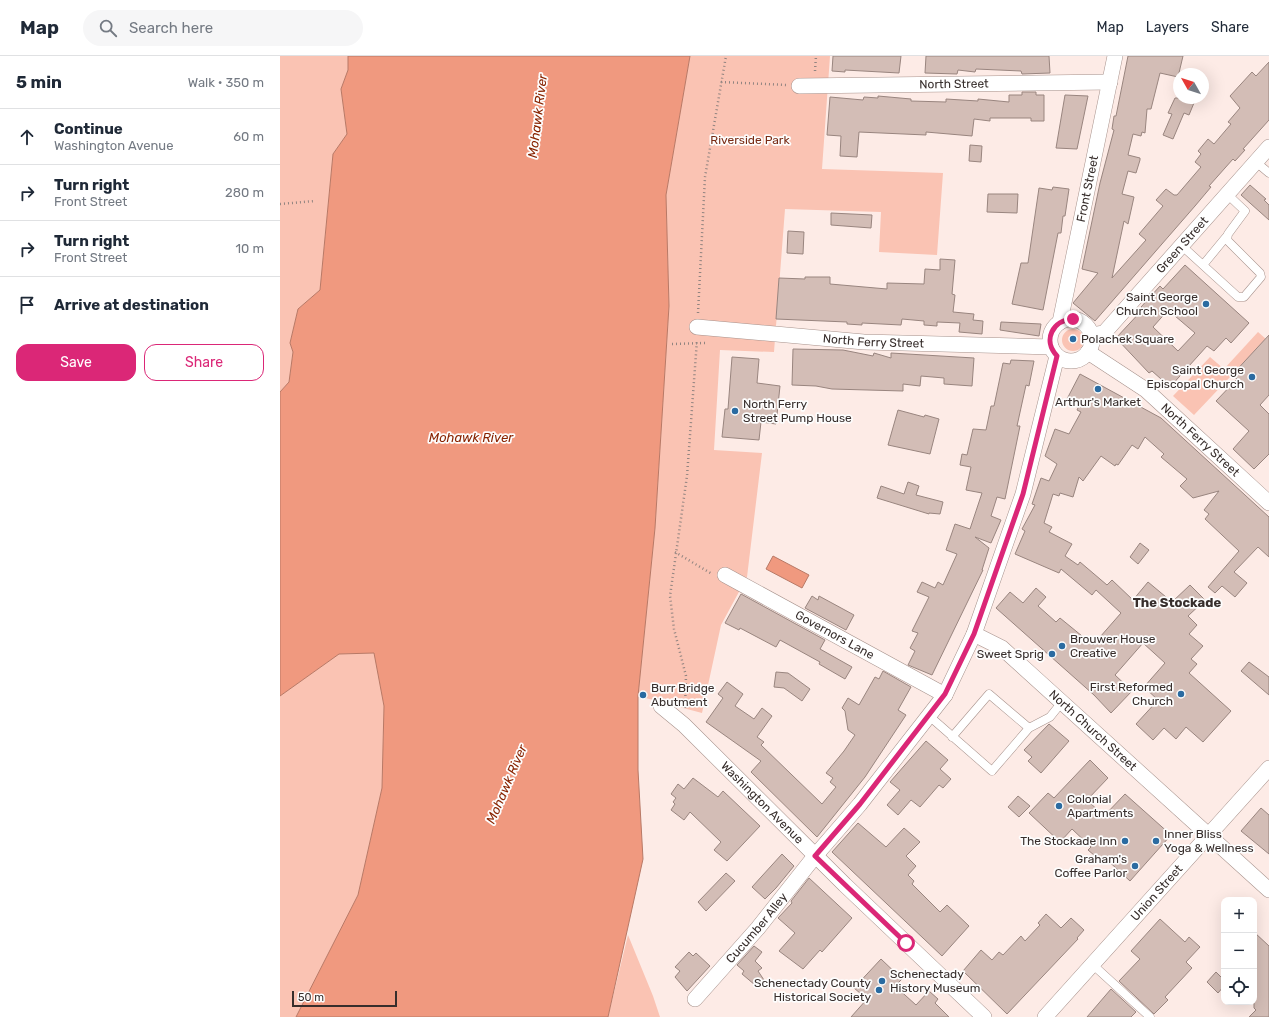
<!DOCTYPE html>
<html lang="en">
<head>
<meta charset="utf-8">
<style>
  body { margin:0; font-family:Rubik,sans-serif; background:#f6f6f7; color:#1f2937 }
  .controls { position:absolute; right:12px; bottom:12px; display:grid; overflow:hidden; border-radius:8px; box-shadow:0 4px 16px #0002 }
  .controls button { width:36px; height:36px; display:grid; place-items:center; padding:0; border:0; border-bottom:1px solid #e0e1e3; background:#fff; color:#1f2937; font:20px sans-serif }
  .compass { position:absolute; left:893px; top:12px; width:36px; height:36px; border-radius:50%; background:#fff; box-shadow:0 4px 16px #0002; rotate:309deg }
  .scale { position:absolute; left:12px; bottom:10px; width:105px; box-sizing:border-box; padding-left:4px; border:2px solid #372e2c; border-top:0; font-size:11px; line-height:14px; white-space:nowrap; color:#372e2c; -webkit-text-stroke:3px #fdfdfd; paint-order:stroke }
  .stop { position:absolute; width:12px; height:12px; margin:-9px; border:3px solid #db2777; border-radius:50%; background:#fff }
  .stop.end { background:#db2777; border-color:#fff; box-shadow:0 1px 4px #0008 }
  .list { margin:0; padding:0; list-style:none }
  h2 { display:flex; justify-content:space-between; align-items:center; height:52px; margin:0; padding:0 16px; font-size:17px }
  h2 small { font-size:13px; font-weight:400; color:#747a83 }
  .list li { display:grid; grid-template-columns:26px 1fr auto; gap:12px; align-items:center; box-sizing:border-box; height:56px; padding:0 16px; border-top:1px solid #e0e1e3 }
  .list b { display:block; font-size:15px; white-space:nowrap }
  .list p { margin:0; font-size:13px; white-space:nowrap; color:#747a83 }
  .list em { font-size:13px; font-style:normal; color:#747a83 }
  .actions { display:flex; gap:8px; padding:12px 16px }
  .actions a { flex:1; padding:9px 0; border:1px solid #db2777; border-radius:12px; text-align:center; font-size:14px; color:#db2777 }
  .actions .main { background:#db2777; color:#fff }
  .icon { flex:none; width:22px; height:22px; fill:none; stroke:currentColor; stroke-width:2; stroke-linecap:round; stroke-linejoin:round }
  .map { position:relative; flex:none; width:989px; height:961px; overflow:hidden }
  header { display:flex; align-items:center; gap:24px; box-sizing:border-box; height:56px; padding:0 20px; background:#fff; border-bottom:1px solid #e0e1e3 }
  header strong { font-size:19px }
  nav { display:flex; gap:22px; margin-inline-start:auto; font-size:14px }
  .search { width:280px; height:36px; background:#f6f6f7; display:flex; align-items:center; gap:10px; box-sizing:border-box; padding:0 14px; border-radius:22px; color:#747a83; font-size:15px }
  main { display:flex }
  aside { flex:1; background:#fff }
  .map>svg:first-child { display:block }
  .green { fill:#fac3b3 }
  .water { fill:#f0997f; stroke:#b87966 }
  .building { fill:#d3bdb6; stroke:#99857f; fill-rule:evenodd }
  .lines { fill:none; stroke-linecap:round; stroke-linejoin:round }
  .service-casing { stroke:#a7928c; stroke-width:9 }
  .minor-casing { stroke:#a7928c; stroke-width:16 }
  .path { stroke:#918480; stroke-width:2.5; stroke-dasharray:1 3; stroke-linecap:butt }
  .service { stroke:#fff; stroke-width:8 }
  .minor { stroke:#fff; stroke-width:15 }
  .route { stroke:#db2777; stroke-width:5 }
  .poi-dot { fill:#2a6ba1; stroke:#fdfdfd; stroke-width:1.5 }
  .labels { text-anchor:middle; stroke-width:3.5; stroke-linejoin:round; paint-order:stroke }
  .street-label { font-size:12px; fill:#372e2c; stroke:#fdfdfd }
  .park-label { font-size:12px; fill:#782b14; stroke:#fdfdfd }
  .poi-label { font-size:12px; fill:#372e2c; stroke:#fdfdfd; text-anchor:end }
  .water-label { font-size:13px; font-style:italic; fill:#882300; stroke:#fdfdfd }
  .neighbourhood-label { font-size:13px; font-weight:bold; fill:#372e2c; stroke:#fdfdfd }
</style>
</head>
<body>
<header>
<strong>Map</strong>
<div class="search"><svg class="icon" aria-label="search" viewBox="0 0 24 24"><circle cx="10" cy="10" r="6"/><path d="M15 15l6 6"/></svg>Search here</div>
<nav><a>Map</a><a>Layers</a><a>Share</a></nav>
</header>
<main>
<aside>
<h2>5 min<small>Walk · 350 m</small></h2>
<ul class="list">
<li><svg class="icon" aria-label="ahead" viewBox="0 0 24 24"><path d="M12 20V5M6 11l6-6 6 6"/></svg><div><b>Continue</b><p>Washington Avenue</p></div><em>60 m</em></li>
<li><svg class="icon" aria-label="right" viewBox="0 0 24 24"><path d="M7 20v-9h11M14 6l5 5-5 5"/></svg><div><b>Turn right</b><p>Front Street</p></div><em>280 m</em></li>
<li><svg class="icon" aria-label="right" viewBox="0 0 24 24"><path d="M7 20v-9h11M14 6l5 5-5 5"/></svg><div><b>Turn right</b><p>Front Street</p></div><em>10 m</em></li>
<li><svg class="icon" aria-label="arrive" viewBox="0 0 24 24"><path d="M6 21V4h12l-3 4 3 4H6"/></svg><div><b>Arrive at destination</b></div></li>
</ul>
<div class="actions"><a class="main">Save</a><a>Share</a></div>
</aside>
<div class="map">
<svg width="989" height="961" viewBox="0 0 989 961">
  <rect width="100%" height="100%" fill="#fdebe6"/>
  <path class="green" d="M0 0H68V14L61 33 67 78 53 98 40 234 18 253 10 287 13 296 9 326 0 336Z
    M410 0H550L542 113 663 117 657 199 599 196 601 156 505 153 494 296 440 294 434 394 482 397 467 521 441 569 422 657 358 640 375 472 389 250 386 139Z
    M782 284a11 11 0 1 1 22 0a11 11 0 1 1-22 0Z
    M978 276 986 283 914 359 893 340 930 301 944 313Z
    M95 597 104 650 102 732 78 839 16 961H0V640L59 598Z
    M348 879 373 940 380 961H328Z"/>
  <path class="water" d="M68 0H410L386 139 389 250 375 472 358 640V714L363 803 328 961H16L78 839 102 732 104 650 94 597 59 598 0 640V336L9 326 13 296 10 287 18 253 40 234 53 98 67 78 61 33 68 14Z
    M493 500 529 519 522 532 486 513Z"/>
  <path class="building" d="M553 0H621L619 17 565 14V16L552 15Z
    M646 0H769L770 17 742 18 741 15 696 13 695 16 678 14 677 18 645 17Z
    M848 0H903L898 21 880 17 871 53H867L865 77 862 76 861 80 853 78 848 99 860 102V104L856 117 848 115 842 138 854 141 848 168 844 165 832 222 866 184 859 178 883 150 876 144 886 133 894 139H897L921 111 915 106 921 98 918 95 928 83 934 88 951 68 948 66 960 52 950 40 972 16 976 20 989 6V64L963 93 965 94 955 105 953 103 929 130 931 131 915 150 815 265 793 247 818 217 802 213 820 127 834 74 832 73 834 60H836Z
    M742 36H756V39H764V65H751V62H710V65L694 63 692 80 646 76V79L579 76 577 101 560 100 561 80 547 79 550 41 583 44 584 41 598 42V40L631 43V45L666 46V43L698 45V43L729 46V39H742Z
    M785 39 808 40 797 93 776 92Z
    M895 42H916L909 59 904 57 893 83 883 79 892 58 888 57Z
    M690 89 702 90 701 106 689 105Z
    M970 129 986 143 984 144 989 149V164L961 139Z
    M773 131 789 133 785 160H783L781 177H778L763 254 732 248 741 207H748L759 132 772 134Z
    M708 138H738L737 157 707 156Z
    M551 157 592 159 591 172 551 169Z
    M508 175 524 176 523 198 507 197Z
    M660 203 675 204 672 238 675 239 673 256 694 258 693 264 703 265 702 278 679 276 680 267 657 266V270L644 269V265L622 263 621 269 582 267V269L567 268V266L496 263 499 222 525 223V221H550V228L607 233V227L644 228 645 213 660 214Z
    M905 209 969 267 951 287 946 282 934 295 927 290 890 331 872 315 869 317 836 282 863 253 861 251 880 230 883 233ZM888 254 915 277 898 295 873 271Z
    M721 266 761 268 759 280 720 274Z
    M989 279V339L980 349 989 358V398L974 413 953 393 969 375 936 345 957 323 952 319Z
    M513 293 563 294 593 300 594 297 611 302V297L694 302 692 330 664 328V322L641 320 640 330 623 328V335L552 333 536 330 512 329Z
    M452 301 479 303 477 327 500 330 496 368 481 366 479 384 442 381 445 353H448Z
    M731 304 754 305 749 330 746 329 737 370H740L725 443 717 441 711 460 721 464 711 487 695 481 709 492 702 514H703L652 619 628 609 635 595 630 592 638 577 632 575 649 541 637 536 642 526 655 532 658 526 663 529 677 498 666 494 675 468 690 473 702 437 686 434 691 411 680 409 682 398 687 399 693 373 706 374 711 350H714L723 307 730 308Z
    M800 318 881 362 989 461V501L978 491 954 516 967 527 955 541 942 530 935 537 928 531 959 495 925 463 929 458 924 454 939 435 913 442 900 430 907 423 881 401 884 398 865 381 858 393 852 389 838 409 836 408 835 410 821 400 803 425 799 421 793 441 780 437 779 440 773 438 764 467 772 471 769 476 792 488 785 500 798 509 800 506 827 529 832 524 853 544 868 526 892 546 910 529 925 544 908 560 917 569 909 578 923 590 911 603 917 608 909 617 951 655 923 686 906 671 896 683 884 672 873 684 856 668 878 644 864 631 885 607 863 587 835 619 852 635 831 657 814 639 716 552 730 536 743 547 756 532 766 541 758 550 776 566 780 562 813 589 841 557 816 534 812 539 781 513 779 517 735 498 745 475 742 473 755 449 752 448 761 422 769 425 777 408 765 400 775 373 789 378 801 356 797 354 799 350 787 343Z
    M618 354 644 361 645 359 659 363 650 398 608 389Z
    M628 426 639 430 636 439 663 446 660 458 649 457V458L597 442 601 430 624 438Z
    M860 487 869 494 858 508 850 501Z
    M461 538 545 584 540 593 572 611 565 623 539 608 540 606 500 584 496 591 460 572 459 574 445 567Z
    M532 540 538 544 539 540 574 559 566 574 525 552Z
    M969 606 989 621V639L961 615Z
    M603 615 631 631 618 654 626 659 585 721 537 781 471 716 481 705 426 666 443 642 438 638 447 626 463 638 455 650 474 663 482 652 492 660 477 681 484 686 481 689 542 748 556 731 550 726 553 722 546 717 564 695 575 679 568 674 565 655 562 652 568 642 579 649 595 621 599 623Z
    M496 616 508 617 530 633 522 645 504 632 494 631Z
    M769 668 789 685 761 717 748 705 752 701 744 694Z
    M646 685 668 704 660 713 671 723 663 732 659 729 640 751 631 744 618 759 607 749 620 734 610 726Z
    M810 704 828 722 807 744 824 760 845 738 891 779 850 825 824 801 821 805 808 794 811 791 792 773 780 786 749 757 768 737 774 742Z
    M413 722 438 741 443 735 480 770 447 805 434 794 441 786 410 756 404 764 391 754 395 748 393 746 396 742 391 738 398 728 404 733Z
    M738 740 750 750 739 761 728 751Z
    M981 752 989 759V798L961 775Z
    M578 767 606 791 624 772 640 786 626 800 636 810 628 819 634 825 632 828 660 856 667 849 689 870 662 900 552 796Z
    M502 798 514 810 496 832 485 843 472 831Z
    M446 817 455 825 426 855 418 846Z
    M529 822 572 862 542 896 540 894 523 913 499 895 515 877 498 862 512 847 511 845Z
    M766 858 781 872 791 862 804 874 797 882 798 883 727 958 683 915 701 894 712 904 719 896 723 899 741 880 745 885 760 869 758 867Z
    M880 863 905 886 909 881 920 891 906 906 912 912 885 941 888 944 874 958 839 925 860 903 851 895Z
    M974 876 989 890V961H969L976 954 974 952Z
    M474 890 482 896 475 905 482 912 478 915 484 924 475 929 462 918 464 915 457 909Z
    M409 896 413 900 416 897 430 910 407 935 395 921 400 915 395 911Z
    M601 903 622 923 615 930 636 949 649 935 658 943 655 947 669 961H571L587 943 574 932Z
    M936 916 944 924V930L938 937 927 926Z
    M831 933 856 956 851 961H807Z"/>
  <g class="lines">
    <g class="service-casing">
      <path id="service" d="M976 106 989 117
        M902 190 958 241H964L981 221 980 217 947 184 948 178 965 155 947 138
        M923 209 946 181
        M648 659 712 715 749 672 709 638 672 681
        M749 672 770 661 782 646
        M812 908 870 961"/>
    </g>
    <g class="minor-casing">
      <g id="minor">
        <path id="s1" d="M519 30 830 26"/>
        <circle cx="791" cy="284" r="21"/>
        <path id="s2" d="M780 266 835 0"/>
        <path id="s3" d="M417 271 584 286 771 291"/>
        <path id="s4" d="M812 279 824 277 989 91"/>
        <path id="s5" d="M808 296 866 334 989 447"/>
        <path id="s6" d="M445 519 665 639"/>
        <path id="s7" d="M694 578 722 592 989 834"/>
        <path id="s8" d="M381 650 404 669 565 829 704 961"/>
        <path id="s9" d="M415 943 478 872 535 800 580 748 665 639 694 578 743 438 777 300"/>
        <path id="s10" d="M765 961 989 712"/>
      </g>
    </g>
    <path class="path" d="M535 15 536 0
      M441 26 507 29
      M0 148 35 145
      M418 257 425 121 446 0
      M392 288 425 287
      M395 496 432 518
      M405 652 406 620 394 573 390 540 407 420 417 284"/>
    <use href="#service" class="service"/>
    <use href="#minor" class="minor"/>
  </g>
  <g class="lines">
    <path class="route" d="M626 887 535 800 580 748 665 638 694 578 743 438 777 300C762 284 773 264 793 263"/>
  </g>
  <g class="poi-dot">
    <circle cx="926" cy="248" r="4"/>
    <circle cx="793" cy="283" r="4"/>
    <circle cx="972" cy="321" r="4"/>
    <circle cx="818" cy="333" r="4"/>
    <circle cx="455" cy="355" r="4"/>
    <circle cx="782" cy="590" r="4"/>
    <circle cx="772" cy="598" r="4"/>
    <circle cx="901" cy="638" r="4"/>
    <circle cx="363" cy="639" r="4"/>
    <circle cx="779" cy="750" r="4"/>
    <circle cx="845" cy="785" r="4"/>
    <circle cx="876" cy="785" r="4"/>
    <circle cx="855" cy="810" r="4"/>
    <circle cx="602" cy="925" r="4"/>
    <circle cx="599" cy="934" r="4"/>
  </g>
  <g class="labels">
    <g class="street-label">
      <text dy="4" stroke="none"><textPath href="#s1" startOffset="155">North Street</textPath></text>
      <text dy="4" stroke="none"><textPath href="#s2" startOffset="136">Front Street</textPath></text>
      <text dy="4" stroke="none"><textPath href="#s4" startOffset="130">Green Street</textPath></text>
      <text dy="4" stroke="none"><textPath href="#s3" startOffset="177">North Ferry Street</textPath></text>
      <text dy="4" stroke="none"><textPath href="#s5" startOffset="143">North Ferry Street</textPath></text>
      <text dy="4" stroke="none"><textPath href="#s6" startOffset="125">Governors Lane</textPath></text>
      <text dy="4" stroke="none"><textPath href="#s7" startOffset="154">North Church Street</textPath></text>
      <text dy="4" stroke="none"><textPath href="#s8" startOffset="140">Washington Avenue</textPath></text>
      <text dy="4" stroke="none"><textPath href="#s10" startOffset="167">Union Street</textPath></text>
      <text dy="4" stroke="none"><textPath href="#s9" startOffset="94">Cucumber Alley</textPath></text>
    </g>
    <g class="park-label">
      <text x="470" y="88">Riverside Park</text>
    </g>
    <g class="poi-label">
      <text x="918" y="245">Saint George<tspan x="918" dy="14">Church School</tspan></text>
      <text x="801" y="287" text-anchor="start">Polachek Square</text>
      <text x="964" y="318">Saint George<tspan x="964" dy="14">Episcopal Church</tspan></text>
      <text x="818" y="350" text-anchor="middle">Arthur's Market</text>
      <text x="463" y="352" text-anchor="start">North Ferry<tspan x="463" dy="14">Street Pump House</tspan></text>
      <text x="790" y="587" text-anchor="start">Brouwer House<tspan x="790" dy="14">Creative</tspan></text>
      <text x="764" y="602">Sweet Sprig</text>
      <text x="893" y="635">First Reformed<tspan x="893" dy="14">Church</tspan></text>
      <text x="371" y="636" text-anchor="start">Burr Bridge<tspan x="371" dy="14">Abutment</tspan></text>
      <text x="787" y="747" text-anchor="start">Colonial<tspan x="787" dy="14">Apartments</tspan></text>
      <text x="884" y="782" text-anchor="start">Inner Bliss<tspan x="884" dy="14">Yoga &amp; Wellness</tspan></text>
      <text x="837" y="789">The Stockade Inn</text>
      <text x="847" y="807">Graham's<tspan x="847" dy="14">Coffee Parlor</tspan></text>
      <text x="610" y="922" text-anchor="start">Schenectady<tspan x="610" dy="14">History Museum</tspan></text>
      <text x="591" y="931">Schenectady County<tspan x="591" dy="14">Historical Society</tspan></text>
    </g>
    <g class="water-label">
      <text transform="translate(257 60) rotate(-83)" y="5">Mohawk River</text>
      <text x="191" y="386">Mohawk River</text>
      <text transform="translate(226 728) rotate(-67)" y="5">Mohawk River</text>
    </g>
    <g class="neighbourhood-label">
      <text x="897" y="551">The Stockade</text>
    </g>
  </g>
</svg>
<div class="controls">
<button>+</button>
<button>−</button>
<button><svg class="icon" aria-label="locate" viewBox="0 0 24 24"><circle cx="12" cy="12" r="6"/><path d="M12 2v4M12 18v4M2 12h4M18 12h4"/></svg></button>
</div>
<svg class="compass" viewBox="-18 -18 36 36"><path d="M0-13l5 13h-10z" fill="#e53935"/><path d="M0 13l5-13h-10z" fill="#747a83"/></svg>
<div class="scale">50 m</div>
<div class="stop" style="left:626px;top:887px"></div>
<div class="stop end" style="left:793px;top:263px"></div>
</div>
</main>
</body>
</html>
